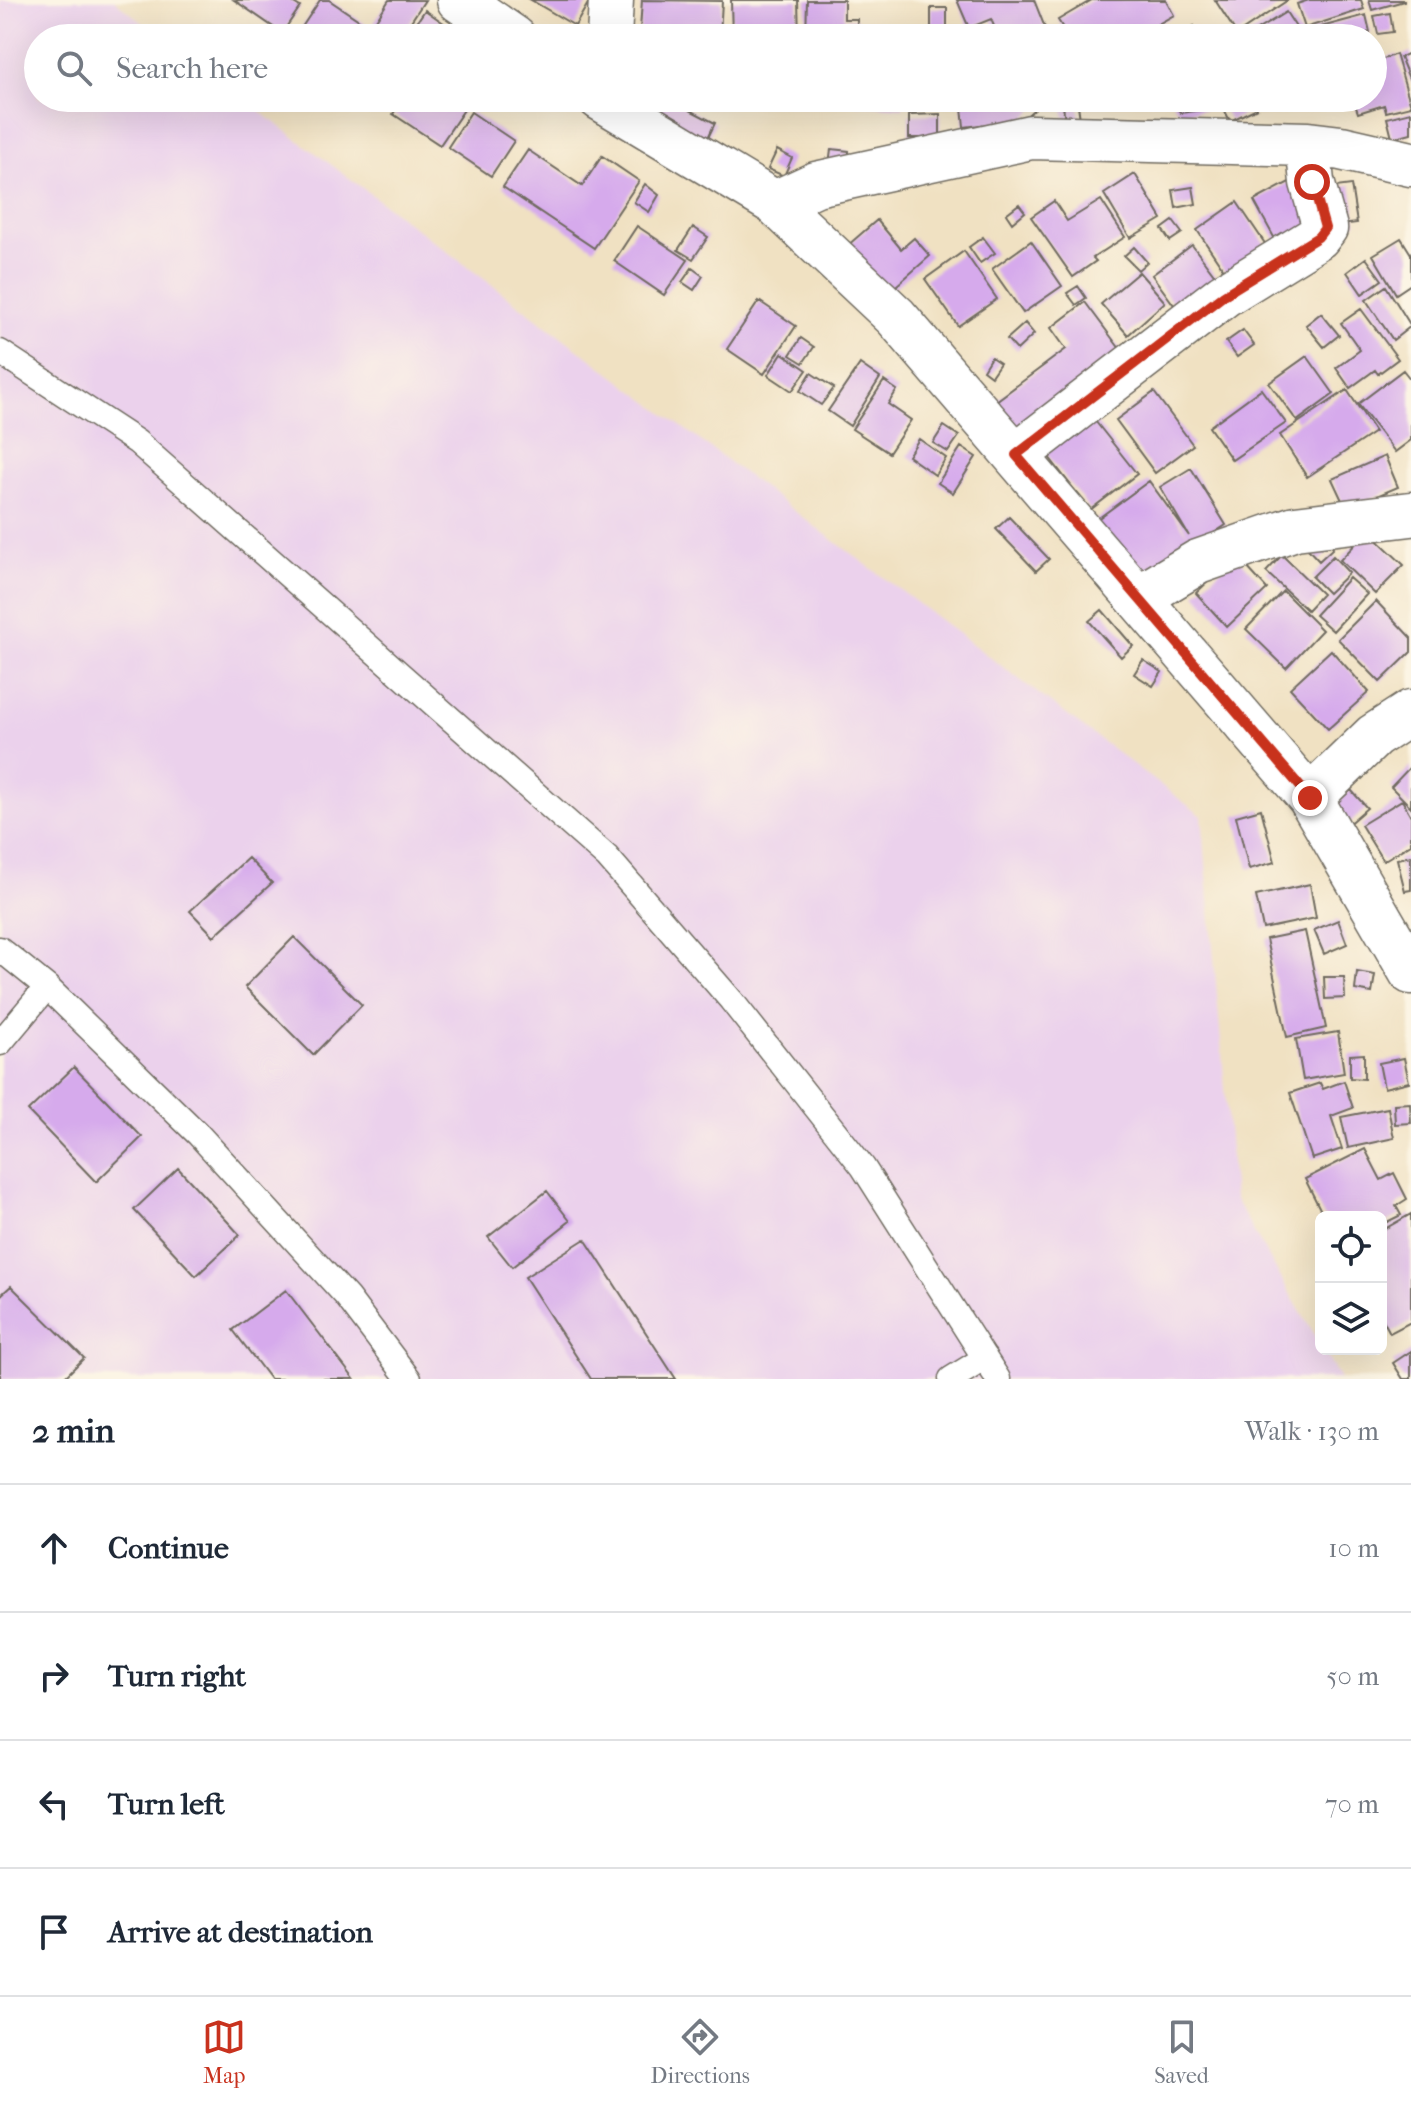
<!DOCTYPE html>
<html lang="en">
<head>
<meta charset="utf-8">
<style>
  body { margin:0; font-family:"IM FELL French Canon",serif; background:#f2f2f3; color:#1f2937 }
  .controls { position:absolute; right:24px; bottom:24px; display:grid; overflow:hidden; border-radius:12px; box-shadow:0 8px 32px #0002 }
  .controls button { width:72px; height:72px; display:grid; place-items:center; padding:0; border:0; border-bottom:2px solid #e0e1e3; background:#fff; color:#1f2937; font:40px sans-serif }
  .stop { position:absolute; width:24px; height:24px; margin:-18px; border:6px solid #c8321e; border-radius:50%; background:#fff }
  .stop.end { background:#c8321e; border-color:#fff; box-shadow:0 2px 8px #0008 }
  .list { margin:0; padding:0; list-style:none }
  h2 { display:flex; justify-content:space-between; align-items:center; height:104px; margin:0; padding:0 32px; font-size:34px }
  h2 small { font-size:26px; font-weight:400; color:#747a83 }
  .list li { display:grid; grid-template-columns:52px 1fr auto; gap:24px; align-items:center; box-sizing:border-box; height:128px; padding:0 32px; border-top:2px solid #e0e1e3 }
  .list b { display:block; font-size:30px; white-space:nowrap }
  .list em { font-size:26px; font-style:normal; color:#747a83 }
  .icon { flex:none; width:44px; height:44px; fill:none; stroke:currentColor; stroke-width:2; stroke-linecap:round; stroke-linejoin:round }
  .map { position:relative; flex:none; width:1411px; height:1379px; overflow:hidden }
  .search { position:absolute; background:#fff; box-shadow:0 8px 32px #0002; left:24px; right:24px; top:24px; height:88px; display:flex; align-items:center; gap:20px; box-sizing:border-box; padding:0 28px; border-radius:44px; color:#747a83; font-size:30px }
  .sheet { height:616px; background:#fff }
  nav { display:flex; justify-content:space-around; align-items:center; box-sizing:border-box; height:112px; border-top:2px solid #e0e1e3; background:#fff; font-size:22px; color:#747a83 }
  nav a { display:grid; justify-items:center; gap:4px }
  nav .on { color:#c8321e }
  .map>svg:first-child { display:block }
  .built { fill:#ebd1ec }
  .building { fill:#d6aaec }
  .lines { fill:none; stroke-linecap:round; stroke-linejoin:round }
  .lane-casing { stroke:#706b60; stroke-width:27 }
  .street-casing { stroke:#706b60; stroke-width:47 }
  .lane { stroke:#fff; stroke-width:24 }
  .street { stroke:#fff; stroke-width:44 }
  .route { stroke:#c8321e; stroke-width:10 }
</style>
</head>
<body>
<div class="map">
<svg width="1411" height="1379" viewBox="0 0 1411 1379">
  <rect width="100%" height="100%" fill="#fcf5e5"/>
  <filter id="ink" filterUnits="userSpaceOnUse"><feTurbulence type="fractalNoise" baseFrequency=".0125" numOctaves="2"/><feDisplacementMap in="SourceGraphic" scale="16" xChannelSelector="R" yChannelSelector="G"/><feConvolveMatrix kernelMatrix="1 2 1 2 8 2 1 2 1" color-interpolation-filters="sRGB"/></filter>
  <filter id="wash" filterUnits="userSpaceOnUse"><feTurbulence type="fractalNoise" baseFrequency=".006" numOctaves="4" result="noise"/><feDisplacementMap in="SourceGraphic" scale="32" xChannelSelector="R" yChannelSelector="G"/><feGaussianBlur stdDeviation="1.8" result="paint"/><feColorMatrix in="noise" values="0 0 0 0 0 0 0 0 0 0 0 0 0 0 0 0 0 1.4 0 .05"/><feComposite in="paint" operator="in"/></filter>
  <g filter="url(#wash)">
    <rect width="100%" height="100%" fill="#f0e1c2"/>
    <path class="built" d="M0 0H114L162 38H38V98H242L1202 816 1234 1198 1340 1379H0Z"/>
    <g id="blocks">
      <path class="building" d="M234 0H289L300 7 282 33Z
        M320 0H329L371 28 389 0H425L400 38H299L296 36Z
        M531 0H590L575 26Z
        M642 0 722 1 720 36 640 30Z
        M731 0H798L799 38H732Z
        M807 0H844V19H857V38H806Z
        M957 0H1034L1049 38H999L991 19 969 28Z
        M1092 0H1166L1174 15 1133 38H1069L1058 20Z
        M1215 0H1288L1237 34Z
        M1309 0H1361L1364 9 1305 28 1297 4Z
        M1369 0H1404V1L1372 10Z
        M931 8H947V38H931Z
        M425 10 445 24 435 38H406Z
        M1286 12 1303 38H1244Z
        M1390 13 1393 32 1378 34 1374 16Z
        M1366 15 1370 32 1349 38H1312L1310 30Z
        M1194 26 1201 38H1175Z
        M907 32V38H865V34Z
        M1411 52V83L1400 57Z
        M1396 54 1411 106 1386 112 1384 105 1358 113 1353 98H1373V63Z
        M403 98H472L440 145 393 114Z
        M625 98H667L715 123 705 144Z
        M712 98H764V104L712 102Z
        M856 98H904L903 108 855 104Z
        M961 98H1047L1022 120 964 127Z
        M1077 98 1080 119 1065 120 1062 99Z
        M1173 98H1252L1257 108 1230 121 1223 107 1181 113 1174 105Z
        M471 112 514 141 491 176 448 147Z
        M1411 112V133L1392 138 1387 118Z
        M940 114V138H909V115Z
        M831 149 849 151 848 173 828 171Z
        M528 150 582 186 602 156 639 181 594 248 503 187Z
        M777 150 792 158 784 176 768 169Z
        M1135 174 1162 219 1130 238 1104 194Z
        M1291 181 1319 228 1281 250 1254 201Z
        M645 184 659 195 649 212 634 202Z
        M1351 185 1357 223 1334 226 1328 188Z
        M1193 187 1196 204 1176 208 1173 190Z
        M1101 200 1125 237 1093 258 1096 261 1073 277 1031 217 1054 201 1067 221Z
        M1237 202 1270 251 1230 279 1197 230Z
        M1019 204 1025 212 1012 223 1006 214Z
        M877 220 901 249 914 238 930 256 888 293 847 246Z
        M1173 221 1182 233 1170 241 1162 229Z
        M637 226 688 260 664 295 614 261Z
        M693 227 708 237 693 259 678 250Z
        M983 237 995 253 980 263 969 247Z
        M1401 238 1411 254V284L1396 294 1373 255Z
        M1031 241 1062 286 1023 313 992 269Z
        M1192 245 1222 285 1182 316 1152 275Z
        M1134 247 1147 262 1138 270 1124 256Z
        M964 251 997 299 958 326 925 279Z
        M1366 258 1382 280 1362 294 1347 272Z
        M692 268 703 276 694 290 682 282Z
        M1139 272 1165 302 1128 335 1101 304Z
        M1078 286 1086 298 1076 305 1067 293Z
        M1386 286 1411 326 1393 340 1366 300Z
        M759 301 796 326 764 374 727 349Z
        M1085 302 1129 361 1017 446 988 407 1066 349 1051 328Z
        M1361 309 1398 359 1378 374 1375 370 1350 388 1336 368 1360 350 1341 323Z
        M1321 313 1339 335 1324 347 1306 325Z
        M1025 323 1034 334 1017 350 1007 339Z
        M1243 330 1254 345 1237 357 1226 342Z
        M801 338 814 347 803 363 790 355Z
        M782 353 807 370 792 391 768 375Z
        M1307 356 1334 394 1297 421 1269 383Z
        M991 357 1000 363 991 376 983 370Z
        M860 364 880 378 850 426 828 411Z
        M1403 370 1411 380V440L1395 452 1358 404Z
        M811 373 834 388 821 405 800 391Z
        M884 381 897 390 888 404 911 420 889 453 852 429Z
        M1261 389 1286 423 1232 460 1209 427Z
        M1347 390 1375 432 1307 477 1280 435Z
        M1154 392 1193 445 1155 473 1116 420Z
        M1088 412 1137 474 1090 510 1042 448Z
        M944 426 959 436 948 452 933 443Z
        M919 439 946 458 935 475 908 456Z
        M961 447 976 457 953 493 938 483Z
        M1385 456 1398 487 1346 509 1332 479Z
        M1191 468 1226 525 1136 584 1092 523 1149 481 1189 536 1160 487Z
        M1009 517 1049 559 1036 571 996 529Z
        M1368 531 1404 565 1375 594 1340 560Z
        M1320 534 1333 548 1319 561 1306 547Z
        M1236 555 1267 589 1227 627 1196 593Z
        M1282 555 1322 594 1307 610 1266 572Z
        M1333 556 1349 573 1328 593 1312 577Z
        M1349 578 1367 594 1333 631 1315 615Z
        M1283 591 1322 630 1286 668 1246 629Z
        M1376 601 1411 638V652L1380 682 1338 639Z
        M1102 610 1133 646 1121 657 1089 621Z
        M1331 650 1369 692 1328 729 1290 688Z
        M1143 660 1162 672 1153 686 1134 674Z
        M1411 766V807L1391 787Z
        M1351 790 1367 808 1346 826 1331 808Z
        M1402 800 1411 816V844L1383 861 1361 825Z
        M1261 809 1275 862 1249 869 1236 816Z
        M1411 856V890L1405 891 1397 859Z
        M248 858 272 883 214 936 190 911Z
        M1310 884 1316 918 1263 929 1256 896Z
        M1338 920 1347 944 1324 954 1314 930Z
        M1305 931 1326 1028 1287 1037 1266 939Z
        M294 937 362 1005 313 1055 245 987Z
        M1357 972 1375 975 1372 993 1355 990Z
        M1324 977H1344L1345 998 1325 999Z
        M1338 1032 1344 1073 1303 1080 1296 1039Z
        M1364 1054V1079L1350 1078V1055Z
        M1404 1058 1409 1082 1384 1088 1379 1063Z
        M74 1067 142 1137 96 1182 28 1111Z
        M1344 1081 1353 1108 1331 1116 1342 1149 1312 1159 1290 1093 1320 1083 1323 1089Z
        M1410 1103 1411 1123 1395 1124 1394 1104Z
        M1388 1108 1394 1138 1348 1148 1341 1117Z
        M1365 1149 1381 1180 1394 1173 1407 1199 1396 1206 1401 1215 1381 1225V1217H1324L1305 1179Z
        M178 1168 240 1235 196 1276 134 1210Z
        M547 1191 570 1221 512 1267 488 1237Z
        M1411 1214V1322L1390 1333 1381 1316V1231Z
        M585 1239 676 1379H591L525 1277Z
        M11 1286 84 1358 63 1379H0V1296Z
        M286 1290 354 1379H270L233 1330Z
        M1411 1351V1379H1403L1393 1363Z"/>
    </g>
  </g>
  <g filter="url(#ink)">
    <use href="#blocks" fill-opacity="0" stroke="#706b60" stroke-width="2"/>
    <g class="lines">
      <g class="lane-casing">
        <path id="lane" d="M0 352 137 442 607 857 731 1000 863 1167 998 1379
          M0 949 47 987 198 1134 347 1297 409 1379
          M0 1043 47 987
          M951 1379 985 1358"/>
      </g>
      <g class="street-casing">
        <path id="street" d="M459 0 514 38
          M609 38 611 0
          M600 98 775 203 896 317 1310 798 1411 972
          M775 203 816 184 1031 137 1308 144 1341 148 1411 164
          M1016 455 1224 295 1318 237 1325 228 1312 182 1308 144
          M1138 598 1198 562 1295 528 1411 514
          M1310 798 1374 736 1411 712"/>
      </g>
      <use href="#lane" class="lane"/>
      <use href="#street" class="street"/>
    </g>
  </g>
  <g class="lines" filter="url(#ink)">
    <path class="route" d="M1310 798 1016 455 1224 295 1318 237 1325 228 1312 182"/>
  </g>
</svg>
<div class="controls">
<button><svg class="icon" aria-label="locate" viewBox="0 0 24 24"><circle cx="12" cy="12" r="6"/><path d="M12 2v4M12 18v4M2 12h4M18 12h4"/></svg></button>
<button><svg class="icon" aria-label="layers" viewBox="0 0 24 24"><path d="M12 4l9 5-9 5-9-5zM3 14l9 5 9-5"/></svg></button>
</div>
<div class="stop" style="left:1312px;top:182px"></div>
<div class="stop end" style="left:1310px;top:798px"></div>
<div class="search"><svg class="icon" aria-label="search" viewBox="0 0 24 24"><circle cx="10" cy="10" r="6"/><path d="M15 15l6 6"/></svg>Search here</div>
</div>
<section class="sheet">
<h2>2 min<small>Walk · 130 m</small></h2>
<ul class="list">
<li><svg class="icon" aria-label="ahead" viewBox="0 0 24 24"><path d="M12 20V5M6 11l6-6 6 6"/></svg><div><b>Continue</b></div><em>10 m</em></li>
<li><svg class="icon" aria-label="right" viewBox="0 0 24 24"><path d="M7 20v-9h11M14 6l5 5-5 5"/></svg><div><b>Turn right</b></div><em>50 m</em></li>
<li><svg class="icon" aria-label="left" viewBox="0 0 24 24"><path d="M17 20v-9H6M10 6l-5 5 5 5"/></svg><div><b>Turn left</b></div><em>70 m</em></li>
<li><svg class="icon" aria-label="arrive" viewBox="0 0 24 24"><path d="M6 21V4h12l-3 4 3 4H6"/></svg><div><b>Arrive at destination</b></div></li>
</ul>
</section>
<nav>
<a class="on"><svg class="icon" aria-label="map" viewBox="0 0 24 24"><path d="M3 6l6-2 6 2 6-2v14l-6 2-6-2-6 2zM9 4v14M15 6v14"/></svg>Map</a>
<a><svg class="icon" aria-label="directions" viewBox="0 0 24 24"><path d="M12 3l9 9-9 9-9-9zM9 14v-3h6M13 9l2 2-2 2"/></svg>Directions</a>
<a><svg class="icon" aria-label="saved" viewBox="0 0 24 24"><path d="M7 4h10v16l-5-4-5 4z"/></svg>Saved</a>
</nav>
</body>
</html>
